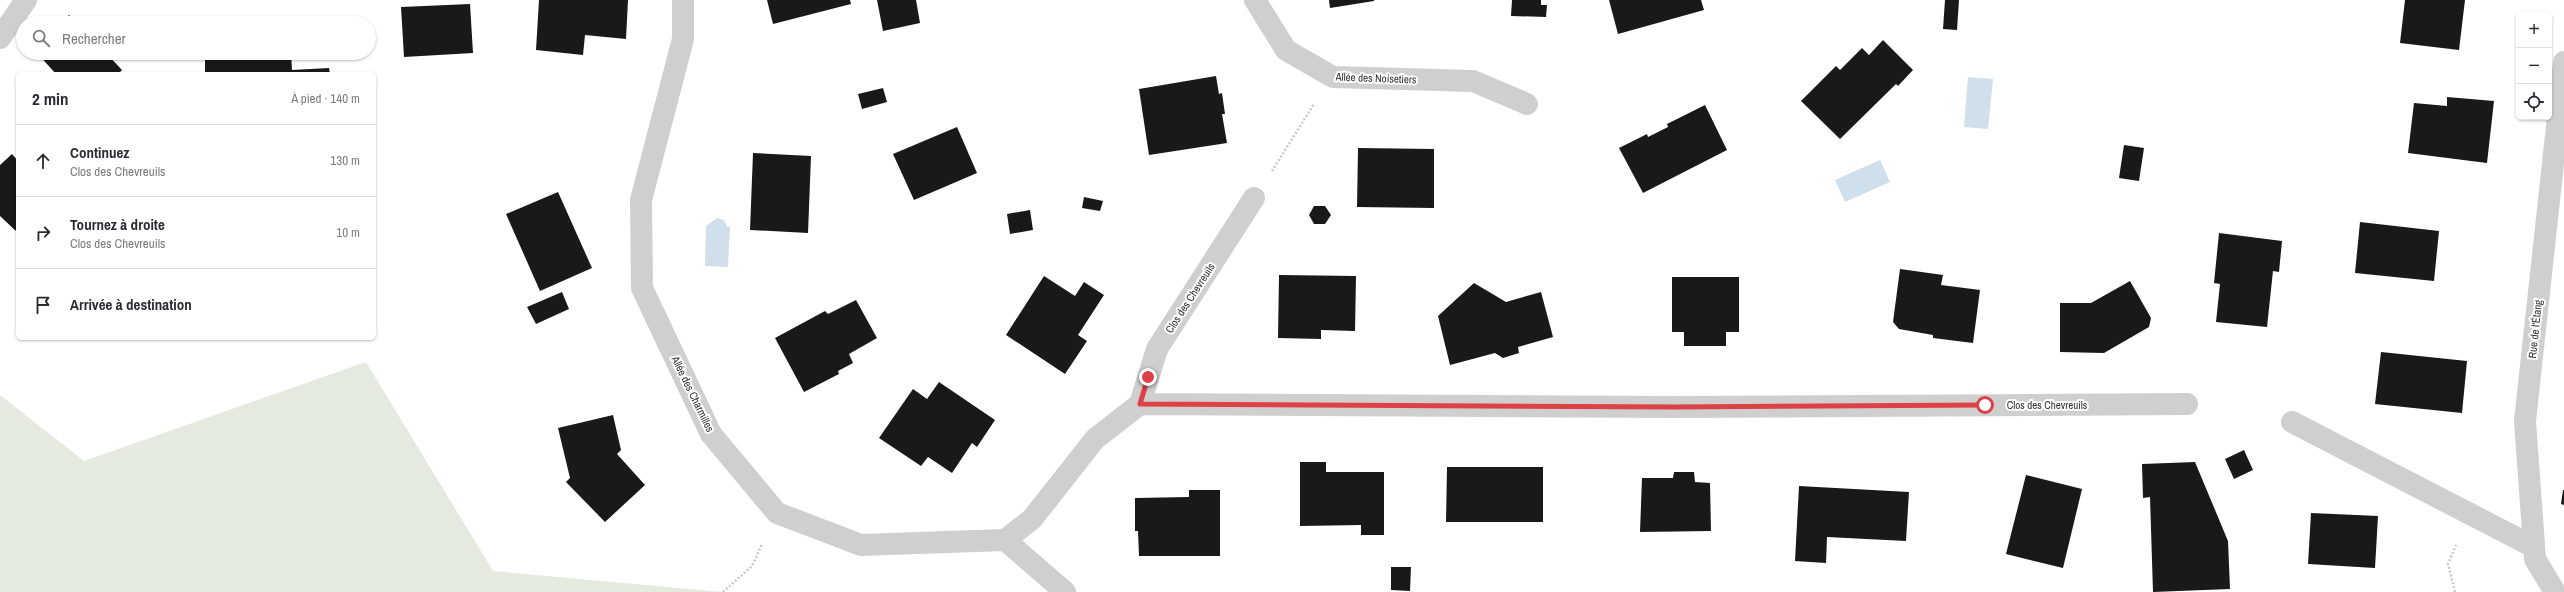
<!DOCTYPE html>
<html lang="fr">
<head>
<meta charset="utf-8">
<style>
  body { margin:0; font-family:"Archivo Narrow",sans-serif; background:#f2f2f3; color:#2b2b33 }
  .controls { position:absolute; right:12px; top:12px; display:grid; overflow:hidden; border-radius:6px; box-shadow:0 1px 3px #0004 }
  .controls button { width:36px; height:36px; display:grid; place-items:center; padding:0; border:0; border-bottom:1px solid #e1e1e2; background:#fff; color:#2b2b33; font:20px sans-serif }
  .stop { position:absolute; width:12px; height:12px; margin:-9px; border:3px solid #db4146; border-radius:50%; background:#fff }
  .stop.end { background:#db4146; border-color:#fff; box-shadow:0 1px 4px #0008 }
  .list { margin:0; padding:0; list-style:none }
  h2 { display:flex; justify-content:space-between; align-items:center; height:52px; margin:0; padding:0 16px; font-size:17px }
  h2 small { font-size:13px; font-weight:400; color:#7c7c81 }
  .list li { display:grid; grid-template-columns:26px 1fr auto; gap:12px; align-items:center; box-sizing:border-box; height:72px; padding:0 16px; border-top:1px solid #e1e1e2 }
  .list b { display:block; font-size:15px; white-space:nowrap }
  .list p { margin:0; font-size:13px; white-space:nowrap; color:#7c7c81 }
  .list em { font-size:13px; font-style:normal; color:#7c7c81 }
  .icon { flex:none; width:22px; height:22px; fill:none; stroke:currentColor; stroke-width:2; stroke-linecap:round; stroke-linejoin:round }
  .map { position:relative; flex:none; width:2564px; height:592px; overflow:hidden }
  .search { position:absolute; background:#fff; box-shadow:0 1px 3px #0004; left:16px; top:16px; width:360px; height:44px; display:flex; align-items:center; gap:10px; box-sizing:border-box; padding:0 14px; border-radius:22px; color:#7c7c81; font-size:15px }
  .panel { position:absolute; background:#fff; box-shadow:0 1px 3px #0004; left:16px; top:72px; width:360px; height:268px; border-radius:6px }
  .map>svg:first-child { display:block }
  .green { fill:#e4eade }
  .water { fill:#cfdfeb }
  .building { fill:#191919 }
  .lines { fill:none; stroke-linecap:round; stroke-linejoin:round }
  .path { stroke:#c9c9c9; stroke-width:2.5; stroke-dasharray:2 2; stroke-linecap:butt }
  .lane { stroke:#cfcfcf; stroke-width:22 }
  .street { stroke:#cfcfcf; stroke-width:22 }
  .route { stroke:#db4146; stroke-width:5 }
  .labels { text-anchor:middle; stroke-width:4; stroke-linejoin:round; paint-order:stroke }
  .street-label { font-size:11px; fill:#323232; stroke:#fff }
</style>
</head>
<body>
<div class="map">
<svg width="2564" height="592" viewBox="0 0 2564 592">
  <rect width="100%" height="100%" fill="#fff"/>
  <path class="green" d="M366 362 493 571 722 592H0V395L84 461Z"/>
  <path class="water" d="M1968 77 1993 79 1988 129 1964 127Z
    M1880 160 1890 182 1845 202 1835 180Z
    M717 218 724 220 727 227H730L728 267 705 266 706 226Z"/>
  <path class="building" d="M539 0H628L626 39 585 35 583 55 536 50Z
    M767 0H850L851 4 773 24Z
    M877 0H916L920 23 883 31Z
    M1329 0H1374V1L1330 8Z
    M1512 0H1541V5H1547L1546 17 1511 16Z
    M1609 0H1701L1704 10 1618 34Z
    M1945 0H1959L1957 30 1943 29Z
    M2405 0H2465L2459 50 2400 43Z
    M470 4 473 53 404 57 401 7Z
    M69 15 77 23H60Z
    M1883 40 1913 70 1898 86 1896 84 1840 139 1801 101 1836 66 1840 70 1862 48 1869 55Z
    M37 53H106L122 70 118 74H56Z
    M205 53H291L292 70 329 68 330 74H205Z
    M1216 76 1219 94 1222 93 1225 114H1222L1227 143 1149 155 1139 89Z
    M883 88 887 102 862 109 858 94Z
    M2447 97 2494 101 2487 163 2408 153 2414 103 2447 106Z
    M1705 105 1727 150 1643 193 1619 148 1647 134 1648 137 1668 127 1667 124Z
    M957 127 977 173 914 200 893 154Z
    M2124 145 2144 148 2139 181 2119 178Z
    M1358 148 1434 149V208L1357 207Z
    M753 153 811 156 808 233 750 230Z
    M12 154 18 161V233L0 216V165Z
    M558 192 592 268 540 291 506 214Z
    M1084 197 1103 201 1100 211 1082 208Z
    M1314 206H1325L1331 215 1325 224H1314L1309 215Z
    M1030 210 1033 230 1010 234 1007 214Z
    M2360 222 2439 231 2434 281 2355 273Z
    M2219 233 2282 241 2279 272 2273 271 2267 327 2216 322 2220 284 2214 283Z
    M1900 269 1943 275 1941 285 1980 290 1973 343 1933 338V335L1899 329 1893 322Z
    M1279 275 1356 276 1355 331 1321 330V339L1278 338Z
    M1044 276 1075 296 1084 282 1104 295 1078 335 1087 341 1065 374 1006 335Z
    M1672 277H1739V332H1726V346H1684V332H1672Z
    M2130 281 2151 318 2149 327 2104 353 2060 352V303H2091Z
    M1474 283 1506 302 1541 292 1553 337 1518 347 1519 353 1503 358 1495 353 1450 365 1438 316Z
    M562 292 569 309 536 324 527 307Z
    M856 300 877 338 849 354 853 363 838 371 839 374 804 392 775 338 825 311 828 314Z
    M2381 352 2467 361 2462 413 2375 404Z
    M939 382 995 420 977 447 972 443 952 473 928 457 921 466 879 438 913 389 927 399Z
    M613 415 621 450 617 454 645 485 605 522 566 482 570 478 558 428Z
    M2244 450 2253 470 2234 479 2225 459Z
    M1300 462H1326V472H1384V535H1361V525L1300 526Z
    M2195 462 2228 541 2230 589 2153 592 2150 497 2143 498 2142 464Z
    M1447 467H1543V522H1446Z
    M1674 472H1694L1695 482 1710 483 1711 531 1640 532 1642 478H1673Z
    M2026 475 2082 489 2063 568 2006 554Z
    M1799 486 1909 492 1906 541 1827 537 1826 563 1795 561Z
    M1189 490H1220V556H1139L1138 531H1135V498L1189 497Z
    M2563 490H2564V505L2561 504Z
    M2311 513 2378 516 2375 568 2308 564Z
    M1391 567H1411L1410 591 1391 590Z"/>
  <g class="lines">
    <path class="path" d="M1272 171 1314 104
      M723 592 752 566 762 544
      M2455 592 2448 564 2456 545"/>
    <path class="lane" d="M0 38 26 0"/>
    <path class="street" d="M683 0V39L641 200 642 288 711 434 777 513 861 545 1005 540 1065 592
      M1255 0 1286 50 1333 77 1473 81 1527 104
      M1140 404 1157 349 1254 198
      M2292 422 2534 547
      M1005 540 1032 519 1095 439 1140 404 1674 407 2187 404
      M2555 592 2535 559 2525 421 2564 62"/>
  </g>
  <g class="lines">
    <path class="route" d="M1148 377 1140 404 1674 407 1985 405"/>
  </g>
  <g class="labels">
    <g class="street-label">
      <text transform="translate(1376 78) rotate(2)" y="4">Allée des Noisetiers</text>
      <text transform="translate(1190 298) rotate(-57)" y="4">Clos des Chevreuils</text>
      <text transform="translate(2535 329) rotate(-84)" y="4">Rue de l'Étang</text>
      <text transform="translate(693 394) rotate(64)" y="4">Allée des Charmilles</text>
      <text x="2047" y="409">Clos des Chevreuils</text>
    </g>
  </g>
</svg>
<div class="controls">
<button>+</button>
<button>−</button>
<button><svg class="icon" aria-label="locate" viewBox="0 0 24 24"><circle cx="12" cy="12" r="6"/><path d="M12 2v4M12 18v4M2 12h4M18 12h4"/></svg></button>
</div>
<div class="stop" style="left:1985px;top:405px"></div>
<div class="stop end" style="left:1148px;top:377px"></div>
<div class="search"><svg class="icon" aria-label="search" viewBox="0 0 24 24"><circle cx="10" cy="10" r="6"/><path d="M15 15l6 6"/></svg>Rechercher</div>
<section class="panel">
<h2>2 min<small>À pied · 140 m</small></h2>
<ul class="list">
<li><svg class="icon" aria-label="ahead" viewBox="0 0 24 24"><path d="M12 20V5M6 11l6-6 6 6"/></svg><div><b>Continuez</b><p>Clos des Chevreuils</p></div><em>130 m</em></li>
<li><svg class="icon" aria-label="right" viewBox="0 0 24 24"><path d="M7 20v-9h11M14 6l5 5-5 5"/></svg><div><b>Tournez à droite</b><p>Clos des Chevreuils</p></div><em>10 m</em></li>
<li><svg class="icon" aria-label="arrive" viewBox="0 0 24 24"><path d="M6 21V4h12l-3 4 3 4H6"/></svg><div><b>Arrivée à destination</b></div></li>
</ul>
</section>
</div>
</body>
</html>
